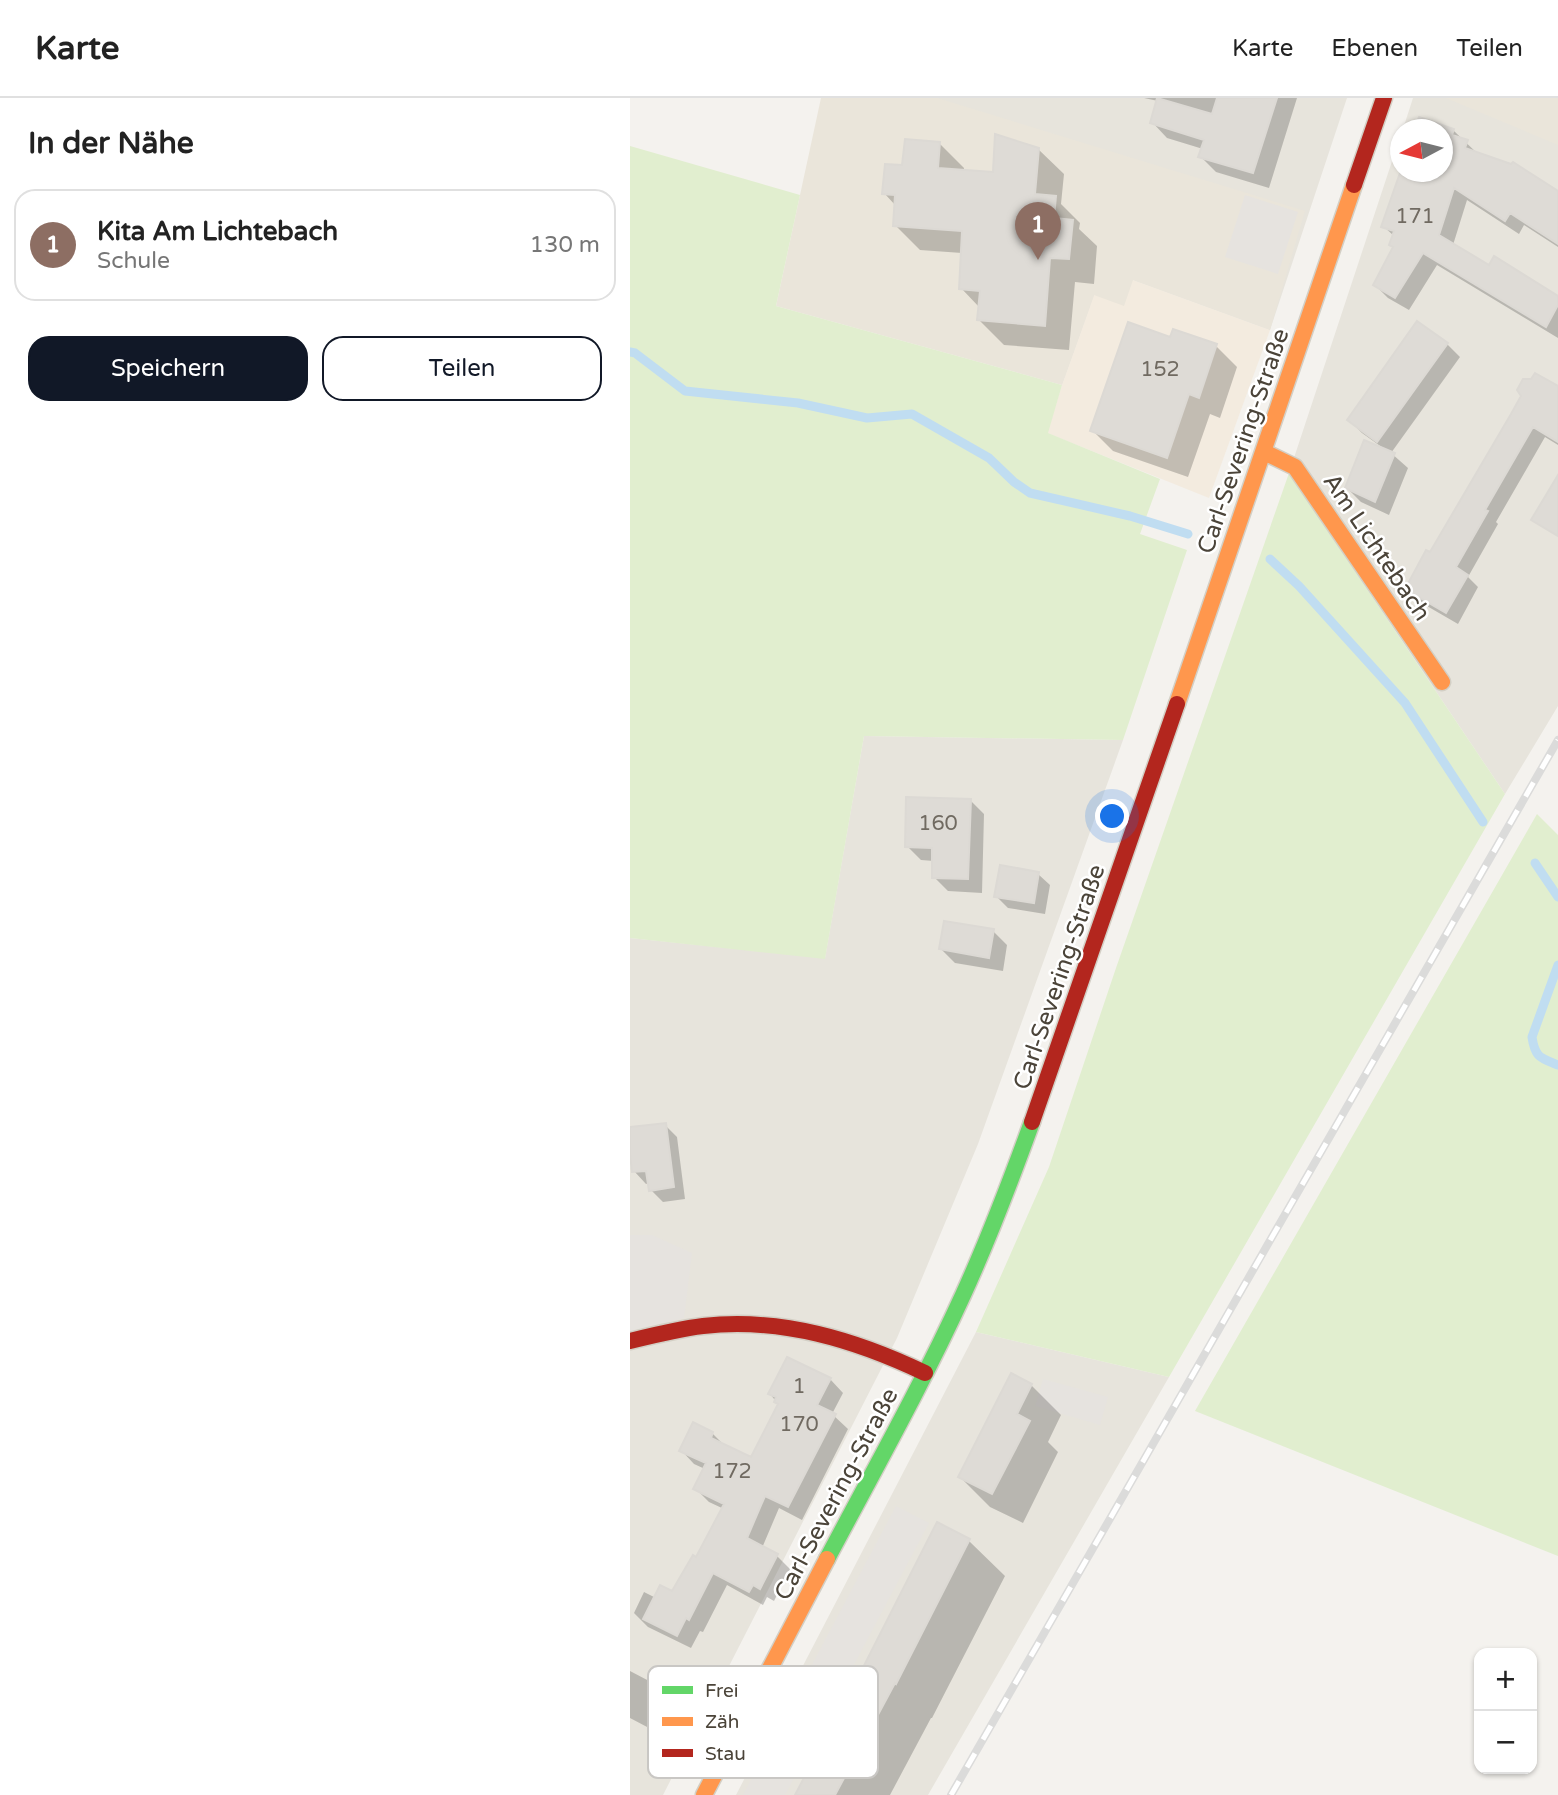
<!DOCTYPE html>
<html lang="de">
<head>
<meta charset="utf-8">
<style>
  body { margin:0; font-family:"Varela Round",sans-serif; background:#f6f6f6; color:#222 }
  .controls { position:absolute; right:21px; bottom:21px; display:grid; overflow:hidden; border-radius:14px; box-shadow:0 2px 5px #0004 }
  .controls button { width:63px; height:63px; display:grid; place-items:center; padding:0; border:0; border-bottom:2px solid #e0e0e0; background:#fff; color:#222; font:35px sans-serif }
  .compass { position:absolute; left:760px; top:21px; width:63px; height:63px; border-radius:50%; background:#fff; box-shadow:0 2px 5px #0004; rotate:263deg }
  .you { position:absolute; left:483px; top:719px; width:24px; height:24px; margin:-18px; border:5px solid #fff; border-radius:50%; background:#1a73e8; box-shadow:0 0 0 10px #1a73e833 }
  .badge { display:grid; place-items:center; width:46px; height:46px; border-radius:50%; background:#111827; color:#fff; font-size:23px; font-weight:700 }
  .pin { position:absolute; translate:-50% -58px; filter:drop-shadow(0 2px 4px #0008) }
  .pin::after { content:''; position:absolute; top:37px; width:24px; height:21px; background:inherit; clip-path:polygon(0 0,100% 0,50% 100%) }
  .list { margin:0; padding:0; list-style:none }
  h2 { display:flex; justify-content:space-between; align-items:center; height:91px; margin:0; padding:0 28px; font-size:30px }
  h2 small { font-size:23px; font-weight:400; color:#767676 }
  .list li { display:grid; grid-template-columns:46px 1fr auto; gap:21px; align-items:center; box-sizing:border-box; height:112px; margin:0 14px 14px; padding:0 14px; border:2px solid #e0e0e0; border-radius:21px }
  .list b { display:block; font-size:26px; white-space:nowrap }
  .list p { margin:0; font-size:23px; white-space:nowrap; color:#767676 }
  .list em { font-size:23px; font-style:normal; color:#767676 }
  .actions { display:flex; gap:14px; padding:21px 28px }
  .actions a { flex:1; padding:16px 0; border:2px solid #111827; border-radius:21px; text-align:center; font-size:24px; color:#111827 }
  .actions .main { background:#111827; color:#fff }
  .map { position:relative; flex:none; width:928px; height:1697px; overflow:hidden }
  header { display:flex; align-items:center; gap:42px; box-sizing:border-box; height:98px; padding:0 35px; background:#fff; border-bottom:2px solid #e0e0e0 }
  header strong { font-size:33px }
  nav { display:flex; gap:38px; margin-inline-start:auto; font-size:24px }
  main { display:flex }
  aside { flex:1; background:#fff }
  .map>svg:first-child { display:block }
  .residential { fill:#e7e4dc }
  .commercial { fill:#f3ebdf }
  .education { fill:#eae5da }
  .green { fill:#e1eecf }
  .parking { fill:#e6e3df }
  .shadow { fill:#0003 }
  .lines { fill:none; stroke-linecap:round; stroke-linejoin:round }
  .stream { stroke:#c0ddf1; stroke-width:9 }
  .building { fill:#dedbd6; stroke:#dcd9d4; stroke-width:2 }
  .fast-casing { stroke:#d3cfc5; stroke-width:19 }
  .slow-casing { stroke:#d3cfc5; stroke-width:19 }
  .jam-casing { stroke:#d3cfc5; stroke-width:19 }
  .fast { stroke:#63d668; stroke-width:16 }
  .slow { stroke:#ff974d; stroke-width:16 }
  .jam { stroke:#b3261e; stroke-width:16 }
  .rail-casing { stroke:#dbdbda; stroke-width:8 }
  .rail { stroke:#fff; stroke-width:5; stroke-dasharray:16; stroke-linecap:butt }
  .labels { text-anchor:middle; stroke-width:5; stroke-linejoin:round; paint-order:stroke }
  .number-label { font-size:21px; fill:#706a61 }
  .street-label { font-size:24px; fill:#4b4439; stroke:#fff }
  .key { fill:#fff; stroke:#c9c7c4; stroke-width:2 }
  .key-label { font-size:19px; fill:#4b4439 }
</style>
</head>
<body>
<header>
<strong>Karte</strong>
<nav><a>Karte</a><a>Ebenen</a><a>Teilen</a></nav>
</header>
<main>
<aside>
<h2>In der Nähe<small></small></h2>
<ul class="list">
<li><span class="badge" style="background:#8d6e63">1</span><div><b>Kita Am Lichtebach</b><p>Schule</p></div><em>130 m</em></li>
</ul>
<div class="actions"><a class="main">Speichern</a><a>Teilen</a></div>
</aside>
<div class="map">
<svg width="928" height="1697" viewBox="0 0 928 1697">
  <rect width="100%" height="100%" fill="#f4f2ee"/>
  <path class="residential" d="M191 0H717L640 232 503 182 465 197 432 287Z
    M783 0H928V608L875 696 659 375 770 39 771 74H813V32L773 31Z
    M234 638 493 642 348 1046 267 1240 33 1697H0V1233L22 1137H0V840L195 860Z
    M346 1234 539 1279 298 1697H106Z"/>
  <path class="commercial" d="M503 182 640 232 579 400 417 335 432 287 464 197Z"/>
  <path class="education" d="M191 0H307L675 113 640 232 503 182 494 208 464 197 432 287 146 208Z
    M816 0H928V47Z"/>
  <path class="green" d="M0 48 170 97 146 208 432 287 418 335 530 381 510 436 557 452 493 642 234 638 195 861 0 840Z
    M659 375 875 696 539 1279 346 1234 419 1069 486 870Z
    M907 716 928 737V1458L565 1313Z"/>
  <path class="parking" d="M615 97 668 114 648 176 595 159Z
    M0 1137H22L62 1155 54 1220 0 1233Z
    M413 1281 478 1299 470 1327 405 1308Z
    M266 1408 299 1425 155 1697H113Z"/>
  <path class="shadow" d="M514 0H667L639 90 586 74 570 58 573 51 537 40 522 24 528 3Z
    M791 21 824 33 850 58 928 95V149L894 127 889 136 837 102 823 147 859 169 928 200V240L807 167 779 212 758 200 745 187 764 151 761 147 764 138 753 128 772 74H813V32Z
    M309 45 334 70V74L364 76 408 51 434 76 431 106 450 125 449 131 467 148 464 186 445 184 439 252 374 247 349 222 350 210 331 190 332 155 290 152 265 127 266 108 254 95 274 69Z
    M544 233 586 248 607 269 590 320 580 316 558 379 483 353 462 332 541 241Z
    M817 246 830 259 761 355 778 370 759 417 731 404 717 390 753 350 732 335 719 322Z
    M928 290V347L915 339 866 424 868 426 838 479 848 489 828 526 790 504 777 491 800 457 893 298Z
    M340 702 354 716 352 795 318 793 304 779V763L291 762 277 748Z
    M408 776 420 787 415 816 378 810 366 798Z
    M363 833 377 847 373 873 325 865 311 851Z
    M35 1027 47 1039 55 1101 33 1104 21 1092 20 1085 16 1086 4 1073 0 1031Z
    M200 1281 213 1295 202 1316 218 1331 172 1422 149 1410 132 1450 147 1458 160 1471 144 1503 137 1499 133 1507 97 1487 73 1534 70 1533 61 1550 18 1529 4 1515 14 1494 26 1500 43 1495 66 1461 94 1411 79 1404 65 1390 75 1371 64 1366 51 1352 82 1335 96 1349 122 1362 149 1307 140 1296Z
    M401 1287 431 1317 418 1344 428 1354 393 1425 360 1409 330 1379Z
    M308 1426 339 1443 375 1478 302 1620H301L260 1697H167Z
    M0 1573 21 1584 35 1598 19 1630 0 1620Z"/>
  <g class="lines">
    <path class="stream" d="M0 254 5 255 55 293 168 305 237 320 282 316 359 360 384 384 400 395 500 418 558 436
      M640 461 669 488 775 605 853 724
      M905 765 928 799
      M928 867 902 939C905 960 911 960 928 967"/>
  </g>
  <path class="building" d="M527 0 582 16 587 0H647L623 75 568 59 574 42 520 25Z
    M789 19 824 31 822 37 838 42 835 50 881 66 883 64 928 93V146L880 115 875 123 824 90 809 137 859 167 864 158 928 198V207L916 229 793 155 765 200 743 187 763 149 759 147 764 133 751 129 771 72V74H813V32H784Z
    M365 36 409 50 405 96 426 98 424 120 443 122 439 161 420 160 415 228 347 222 350 193 329 191 332 133 263 128 265 97 252 96 255 66 272 67 275 41 310 44 308 70 363 74Z
    M787 223 818 245 747 344 717 322Z
    M498 224 540 239 543 231 587 246 569 300 559 296 537 360 460 333Z
    M905 275 928 288V344L903 329 855 412 858 413 826 469 838 477 816 515 775 491 796 452 800 454 881 316 891 298 887 292 893 281H901Z
    M734 342 765 355 745 404 715 390Z
    M928 377V438L901 422Z
    M276 699 341 701 338 781 302 780V750L275 749Z
    M370 767 409 774 404 805 364 799Z
    M314 823 364 831 359 860 309 851Z
    M36 1025 44 1089 19 1093 16 1073 2 1074 0 1056V1029Z
    M157 1259 201 1280 187 1307 206 1316 158 1409 135 1398 117 1440 148 1456 130 1491 123 1487 119 1494 83 1475 59 1522 56 1520 47 1538 13 1521 30 1487 42 1493 63 1457 66 1459 94 1406 63 1391 76 1365 49 1353 63 1324 83 1334 81 1340 121 1359 148 1306 144 1304 146 1299 138 1296Z
    M381 1275 402 1286 387 1316 400 1323 362 1396 328 1379Z
    M307 1424 340 1441 266 1586 265 1585 205 1697H165L213 1605H215Z"/>
  <g class="lines">
    <g class="fast-casing">
      <path id="fast" d="M197 1461C243 1374 292 1287 333 1197 359 1140 381 1082 402 1024"/>
    </g>
    <g class="slow-casing">
      <path id="slow" d="M634 354 665 369 812 584
        M547 606 724 87
        M74 1697 197 1461"/>
    </g>
    <g class="jam-casing">
      <path id="jam" d="M724 87 754 0
        M402 1024 547 606
        M0 1243C24 1237 48 1231 73 1228 151 1219 226 1242 295 1275"/>
    </g>
    <use href="#fast" class="fast"/>
    <use href="#slow" class="slow"/>
    <use href="#jam" class="jam"/>
    <g class="rail-casing">
      <path id="rail" d="M321 1697 928 642"/>
    </g>
    <use href="#rail" class="rail"/>
  </g>
  <g class="labels">
    <g class="number-label">
      <text x="785" y="125">171</text>
      <text x="530" y="278">152</text>
      <text x="308" y="732">160</text>
      <text x="169" y="1295">1</text>
      <text x="169" y="1333">170</text>
      <text x="102" y="1380">172</text>
    </g>
    <g class="street-label">
      <text transform="translate(613 343) rotate(-71)" y="8">Carl-Severing-Straße</text>
      <text transform="translate(747 449) rotate(56)" y="8">Am Lichtebach</text>
      <text transform="translate(429 879) rotate(-71)" y="8">Carl-Severing-Straße</text>
      <text transform="translate(206 1396) rotate(-62)" y="8">Carl-Severing-Straße</text>
    </g>
  </g>
  <rect x="18" y="1568" width="230" height="112" rx="10" class="key"/>
  <rect x="32" y="1588" width="31" height="8" fill="#63d668"/>
  <rect x="32" y="1619" width="31" height="9" fill="#ff974d"/>
  <rect x="32" y="1651" width="31" height="8" fill="#b3261e"/>
  <g class="key-label">
    <text x="75" y="1599">Frei</text>
    <text x="75" y="1630">Zäh</text>
    <text x="75" y="1662">Stau</text>
  </g>
</svg>
<div class="controls">
<button>+</button>
<button>−</button>
</div>
<svg class="compass" viewBox="-18 -18 36 36"><path d="M0-13l5 13h-10z" fill="#e53935"/><path d="M0 13l5-13h-10z" fill="#767676"/></svg>
<div class="you"></div>
<div class="pin badge" style="left:408px;top:162px;background:#8d6e63">1</div>
</div>
</main>
</body>
</html>
